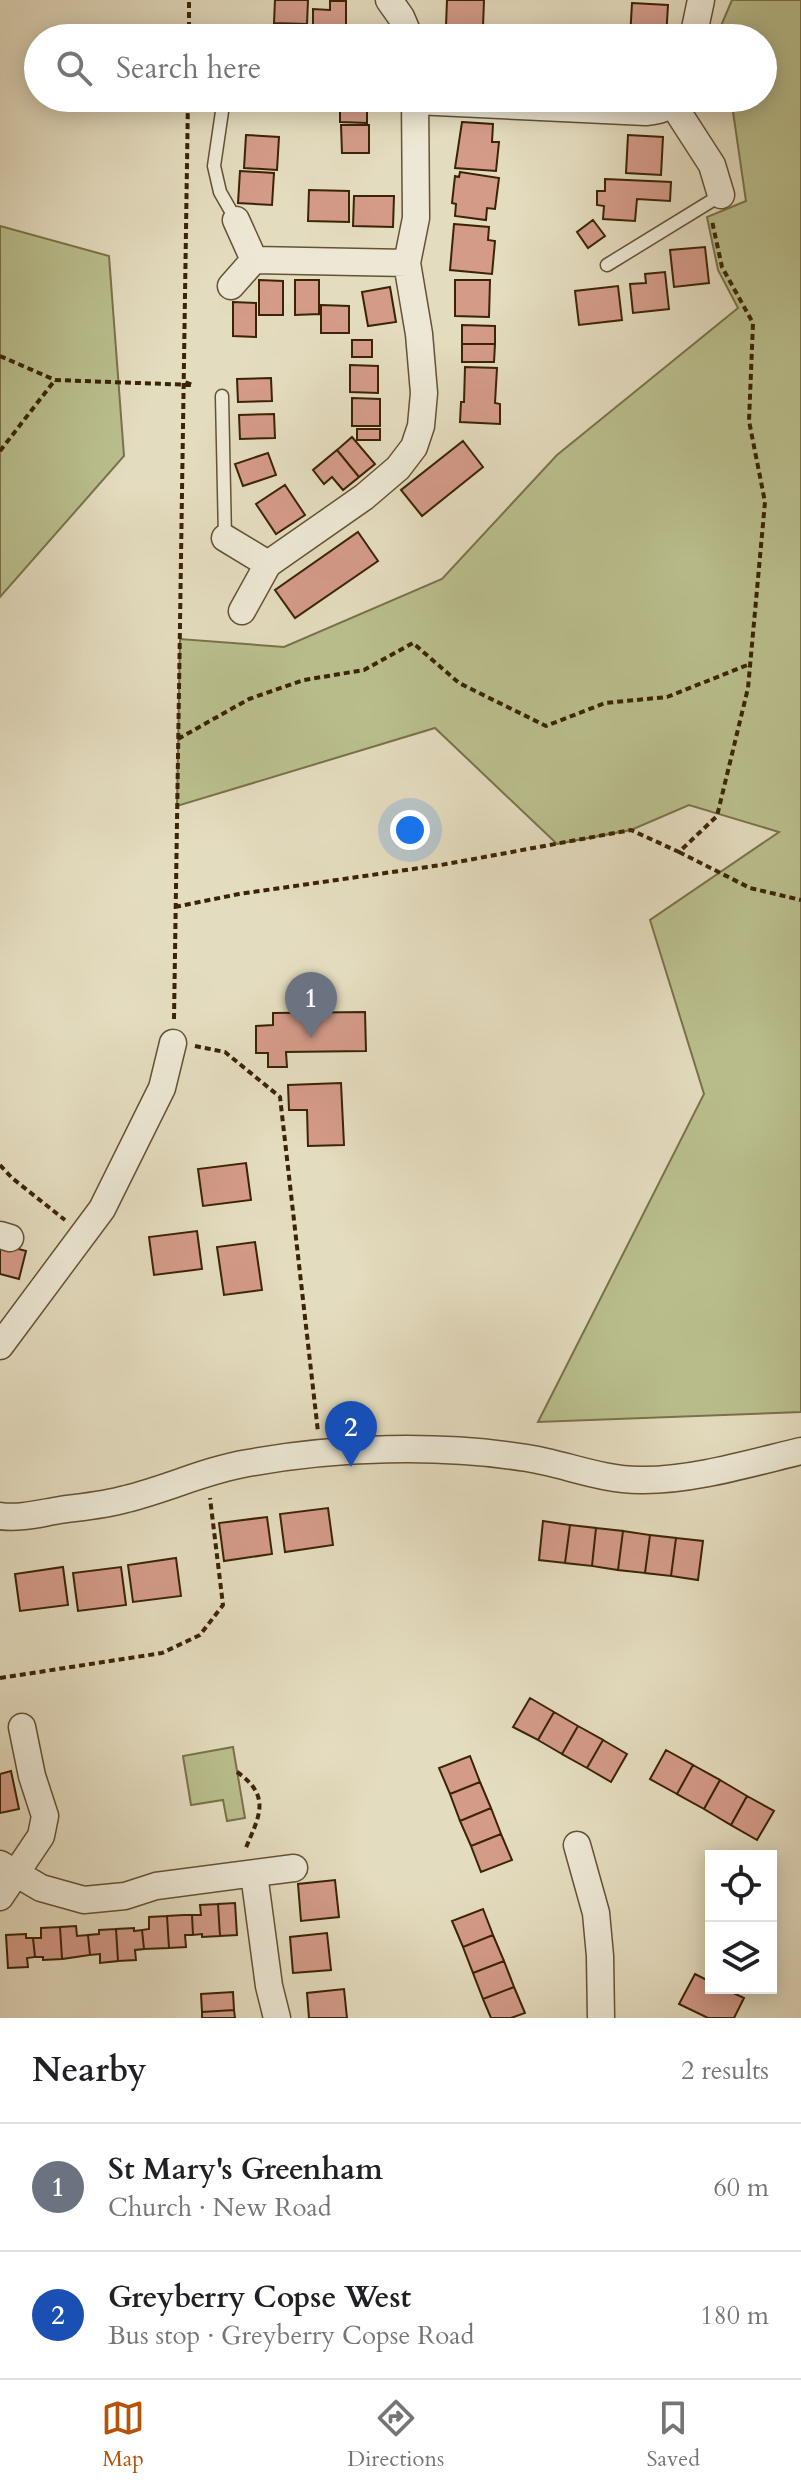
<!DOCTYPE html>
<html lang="en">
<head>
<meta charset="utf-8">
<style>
  body { margin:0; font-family:Cardo,serif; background:#f6f6f6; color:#202124 }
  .controls { position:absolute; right:24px; bottom:24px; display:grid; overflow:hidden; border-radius:0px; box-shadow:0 4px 20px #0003 }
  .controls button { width:72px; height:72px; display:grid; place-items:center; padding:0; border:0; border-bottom:2px solid #e0e0e0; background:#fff; color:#202124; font:40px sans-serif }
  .you { position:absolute; left:410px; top:830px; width:28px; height:28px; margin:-20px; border:6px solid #fff; border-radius:50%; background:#1a73e8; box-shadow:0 0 0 12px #1a73e833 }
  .badge { display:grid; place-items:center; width:52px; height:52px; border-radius:50%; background:#b45309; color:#fff; font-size:26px; font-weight:700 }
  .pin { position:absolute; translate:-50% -66px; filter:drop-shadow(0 2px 4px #0008) }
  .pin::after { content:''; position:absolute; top:42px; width:28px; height:24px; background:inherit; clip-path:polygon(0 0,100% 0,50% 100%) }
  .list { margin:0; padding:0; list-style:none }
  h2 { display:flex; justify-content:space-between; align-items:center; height:104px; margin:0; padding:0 32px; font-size:34px }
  h2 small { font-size:26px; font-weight:400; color:#757577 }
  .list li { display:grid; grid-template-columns:52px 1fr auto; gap:24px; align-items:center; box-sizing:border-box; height:128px; padding:0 32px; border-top:2px solid #e0e0e0 }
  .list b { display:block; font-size:30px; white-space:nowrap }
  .list p { margin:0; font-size:26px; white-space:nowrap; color:#757577 }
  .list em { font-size:26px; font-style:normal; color:#757577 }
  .icon { flex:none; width:44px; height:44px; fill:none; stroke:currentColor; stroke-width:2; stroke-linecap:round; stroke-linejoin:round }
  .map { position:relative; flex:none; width:801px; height:2018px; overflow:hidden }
  .search { position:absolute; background:#fff; box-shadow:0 4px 20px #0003; left:24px; right:24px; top:24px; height:88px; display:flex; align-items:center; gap:20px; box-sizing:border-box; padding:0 28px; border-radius:44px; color:#757577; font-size:30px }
  .sheet { height:360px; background:#fff }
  nav { display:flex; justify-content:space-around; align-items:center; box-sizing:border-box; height:112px; border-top:2px solid #e0e0e0; background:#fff; font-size:22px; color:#757577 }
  nav a { display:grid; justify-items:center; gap:4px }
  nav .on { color:#b45309 }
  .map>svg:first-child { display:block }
  .green { fill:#babf8e; stroke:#7a724a; stroke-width:2 }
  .building { fill:#d49b89; stroke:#3b2405; stroke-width:2 }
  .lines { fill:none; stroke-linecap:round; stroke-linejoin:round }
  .lane-casing { stroke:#655234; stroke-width:15 }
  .street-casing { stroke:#655234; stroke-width:29 }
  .path { stroke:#3b2405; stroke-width:4; stroke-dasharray:6 4; stroke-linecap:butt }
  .lane { stroke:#ede8d5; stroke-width:12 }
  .street { stroke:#ede8d5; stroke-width:26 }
</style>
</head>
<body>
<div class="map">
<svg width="801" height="2018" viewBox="0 0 801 2018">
  <rect width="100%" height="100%" fill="#e4dcbf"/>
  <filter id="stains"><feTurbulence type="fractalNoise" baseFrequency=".0025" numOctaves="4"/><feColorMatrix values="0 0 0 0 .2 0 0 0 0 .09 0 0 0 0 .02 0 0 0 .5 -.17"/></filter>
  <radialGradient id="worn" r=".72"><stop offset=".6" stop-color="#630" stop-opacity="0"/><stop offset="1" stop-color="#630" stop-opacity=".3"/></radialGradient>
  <path class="green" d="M732 0H801V1412L538 1422 704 1094 650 920 779 832 689 805 631 830 557 844 435 728 177 806 180 639 284 647 442 579 557 455 738 308 718 270 707 217 746 201 731 98H763V38H722L720 28Z
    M0 226 109 256 124 456 0 597Z
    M233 1747 245 1818 227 1821 223 1800 191 1805 183 1756Z"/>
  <path class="building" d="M275 0H308L307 24 274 23Z
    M447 0H484L483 27 446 26Z
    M330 1H346V38L313 37V9L330 10Z
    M632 3 668 5 666 38H630Z
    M369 25H385V38H352V33L368 34Z
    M340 98H367V123L340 122Z
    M462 122 493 124 492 142H499L496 171 455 168Z
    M341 125H369V153H342Z
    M246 135 279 137 277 170 244 168Z
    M628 135 663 137 661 175 626 173Z
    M240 171 274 173 272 205 238 203Z
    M460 172 499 178 495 209 487 208 486 220 455 216 456 204 452 203 455 176 459 177Z
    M605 179 671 182 670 201 637 199 635 221 603 219 604 206 597 205V191H605Z
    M309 190 349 191V222L308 221Z
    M354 196H394L393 227 353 226Z
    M593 220 605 236 588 248 577 232Z
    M454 224 489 227 488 240 495 241 492 274 450 270Z
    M705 247 709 283 674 287 670 250Z
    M665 272 669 309 633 313 630 284 646 283 645 274Z
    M259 280 283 281V315H259Z
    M295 280H319V314L295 315Z
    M455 280H490L489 317 455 316Z
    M618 286 622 320 579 325 575 291Z
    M390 287 396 322 368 326 362 292Z
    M233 302 256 303V337L233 336Z
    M321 305 349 306V333H321Z
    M462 325 495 326V344H462Z
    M352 340H372V357H352Z
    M462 344H495L494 362H462Z
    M350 365 378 366V393L350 392Z
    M465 367 497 368 495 403 500 404V424L460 422 461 402H464Z
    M271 378 272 401 238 402 237 379Z
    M352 398 380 399V426H352Z
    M274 414 275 438 240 439 239 415Z
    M357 429H380V440H357Z
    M352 437 375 464 359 477 337 450Z
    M463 441 483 467 422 516 401 490Z
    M337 450 359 477 343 490 332 477 324 484 313 470Z
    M268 453 276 475 243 486 235 464Z
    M285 485 305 515 276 534 256 504Z
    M358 532 378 561 295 618 275 590Z
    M365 1012 366 1051 286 1052 287 1067H268V1053H256V1026L273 1025V1013Z
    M341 1083 344 1145 308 1146 307 1110H289L288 1085Z
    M246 1163 251 1200 203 1206 198 1169Z
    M197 1231 202 1269 154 1275 149 1237Z
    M255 1242 262 1290 224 1295 217 1247Z
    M0 1244 26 1251 19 1279 0 1274Z
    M328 1508 333 1545 285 1552 280 1514Z
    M267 1517 272 1554 224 1561 219 1523Z
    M543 1521 570 1525 565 1563 539 1560Z
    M570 1525 596 1528 592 1566 565 1563Z
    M596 1528 623 1531 618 1570 592 1566Z
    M623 1531 650 1535 645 1573 618 1570Z
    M650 1535 676 1538 671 1576 645 1573Z
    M676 1538 703 1541 698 1580 671 1576Z
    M176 1558 181 1596 133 1602 128 1565Z
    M63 1567 68 1605 20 1611 15 1574Z
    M121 1567 126 1605 78 1611 73 1573Z
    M530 1698 554 1712 538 1740 513 1727Z
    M554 1712 578 1726 562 1754 538 1740Z
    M578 1726 603 1740 587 1768 562 1754Z
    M603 1740 627 1754 611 1782 587 1768Z
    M666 1750 693 1765 677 1794 650 1779Z
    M470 1756 480 1782 450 1794 439 1768Z
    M693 1765 720 1780 704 1809 677 1794Z
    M11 1771 19 1809 0 1813V1774Z
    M720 1780 747 1796 731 1825 704 1809Z
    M480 1782 491 1808 460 1821 450 1794Z
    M747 1796 774 1811 757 1840 731 1825Z
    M491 1808 501 1834 471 1846 460 1821Z
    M501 1834 512 1860 481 1872 471 1846Z
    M335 1880 339 1917 301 1921 298 1884Z
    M235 1903 237 1935 220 1936 218 1904Z
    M218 1904 220 1936 202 1937V1934L193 1935 192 1915H201L200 1905Z
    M483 1909 493 1935 463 1947 452 1921Z
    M184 1915H192L193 1935H185L186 1947 169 1948 167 1916Z
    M167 1916 169 1948 144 1949 142 1930 149 1929V1917Z
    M76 1926 77 1936 88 1935 90 1955 62 1959 60 1927Z
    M60 1927 62 1959 43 1960V1957H35L33 1938H41V1928Z
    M134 1928V1931L142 1930 144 1949 135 1950 136 1960 118 1961 116 1929Z
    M116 1929 118 1961 100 1963V1954L90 1955 88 1935 99 1934V1930Z
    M327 1933 331 1970 293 1973 290 1937Z
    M26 1934V1938H33L35 1957 27 1958 28 1967 8 1968 6 1935Z
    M493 1935 504 1961 473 1973 463 1947Z
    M504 1961 514 1987 483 1999 473 1973Z
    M695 1974 711 1982V1988H723L744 1998 734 2018H708L679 2004Z
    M514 1987 525 2013 511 2018H491L483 1999Z
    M344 1989 347 2018H309L307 1993Z
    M233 1992 234 2010 202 2012 201 1994Z
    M234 2010 235 2018H202V2012Z"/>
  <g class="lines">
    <g class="lane-casing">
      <path id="lane" d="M224 98 214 166 220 192 236 220
        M607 265 721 195
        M222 396 225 538"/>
    </g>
    <g class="street-casing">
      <path id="street" d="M389 0 401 17 410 38
        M693 38 701 0
        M415 101 646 112C657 111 669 109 674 98
        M672 103 712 165 721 195
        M236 220 254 260 407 263
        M231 286 254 260
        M225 538 268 564
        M242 611 268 564 364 497 398 468 414 447 421 426 424 393 419 334 407 263 416 218 415 98
        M0 1235 10 1238
        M0 1346 102 1209 162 1088 173 1043
        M0 1516C20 1519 41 1513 60 1510 82 1507 105 1505 126 1499 167 1489 206 1470 248 1463 336 1447 439 1444 527 1458 565 1464 601 1480 640 1480 691 1481 751 1463 801 1451
        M577 1845 596 1913 600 1956 601 2018
        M0 1864 41 1888 84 1900 125 1896 156 1886 294 1868
        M254 1874 269 1986 277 2018
        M0 1897 41 1836 45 1816 32 1776 22 1727"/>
    </g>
    <path class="path" d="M189 38V0
      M0 356 55 380 193 385 184 382
      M0 451 55 380
      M178 739 249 699 304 680 364 670 413 643 459 683 546 726 605 703 667 697 750 664
      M679 852 750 888 801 900
      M175 907 239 894 441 865 631 830 679 852 717 816 748 688 765 502 749 421 753 323 722 267 712 221
      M174 1019 188 98
      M195 1046 225 1052 280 1097 318 1432
      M0 1165 12 1178 65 1220
      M0 1678 162 1653 200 1635 223 1605 210 1498
      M237 1772C273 1797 258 1818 245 1850"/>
    <use href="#lane" class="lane"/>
    <use href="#street" class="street"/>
  </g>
  <rect width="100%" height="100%" filter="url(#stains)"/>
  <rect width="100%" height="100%" fill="url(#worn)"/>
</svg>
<div class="controls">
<button><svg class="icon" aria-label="locate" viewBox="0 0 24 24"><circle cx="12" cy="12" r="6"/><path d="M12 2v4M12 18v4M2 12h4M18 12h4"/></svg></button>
<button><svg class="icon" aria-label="layers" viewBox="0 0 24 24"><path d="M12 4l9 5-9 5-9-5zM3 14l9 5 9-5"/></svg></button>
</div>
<div class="you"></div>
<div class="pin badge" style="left:311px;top:1038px;background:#6b7280">1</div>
<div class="pin badge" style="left:351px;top:1467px;background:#1a4fb4">2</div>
<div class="search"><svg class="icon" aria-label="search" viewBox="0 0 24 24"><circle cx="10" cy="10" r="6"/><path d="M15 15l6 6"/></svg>Search here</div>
</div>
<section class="sheet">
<h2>Nearby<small>2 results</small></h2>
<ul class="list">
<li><span class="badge" style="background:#6b7280">1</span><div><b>St Mary's Greenham</b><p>Church · New Road</p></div><em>60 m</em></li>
<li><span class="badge" style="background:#1a4fb4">2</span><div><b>Greyberry Copse West</b><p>Bus stop · Greyberry Copse Road</p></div><em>180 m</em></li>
</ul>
</section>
<nav>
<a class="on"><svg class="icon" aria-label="map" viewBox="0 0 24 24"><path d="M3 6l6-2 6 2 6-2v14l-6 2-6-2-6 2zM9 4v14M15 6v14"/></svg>Map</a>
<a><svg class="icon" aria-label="directions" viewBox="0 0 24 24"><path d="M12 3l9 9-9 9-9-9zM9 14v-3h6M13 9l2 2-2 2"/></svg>Directions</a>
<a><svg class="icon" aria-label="saved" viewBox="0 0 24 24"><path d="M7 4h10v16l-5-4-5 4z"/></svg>Saved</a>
</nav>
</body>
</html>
